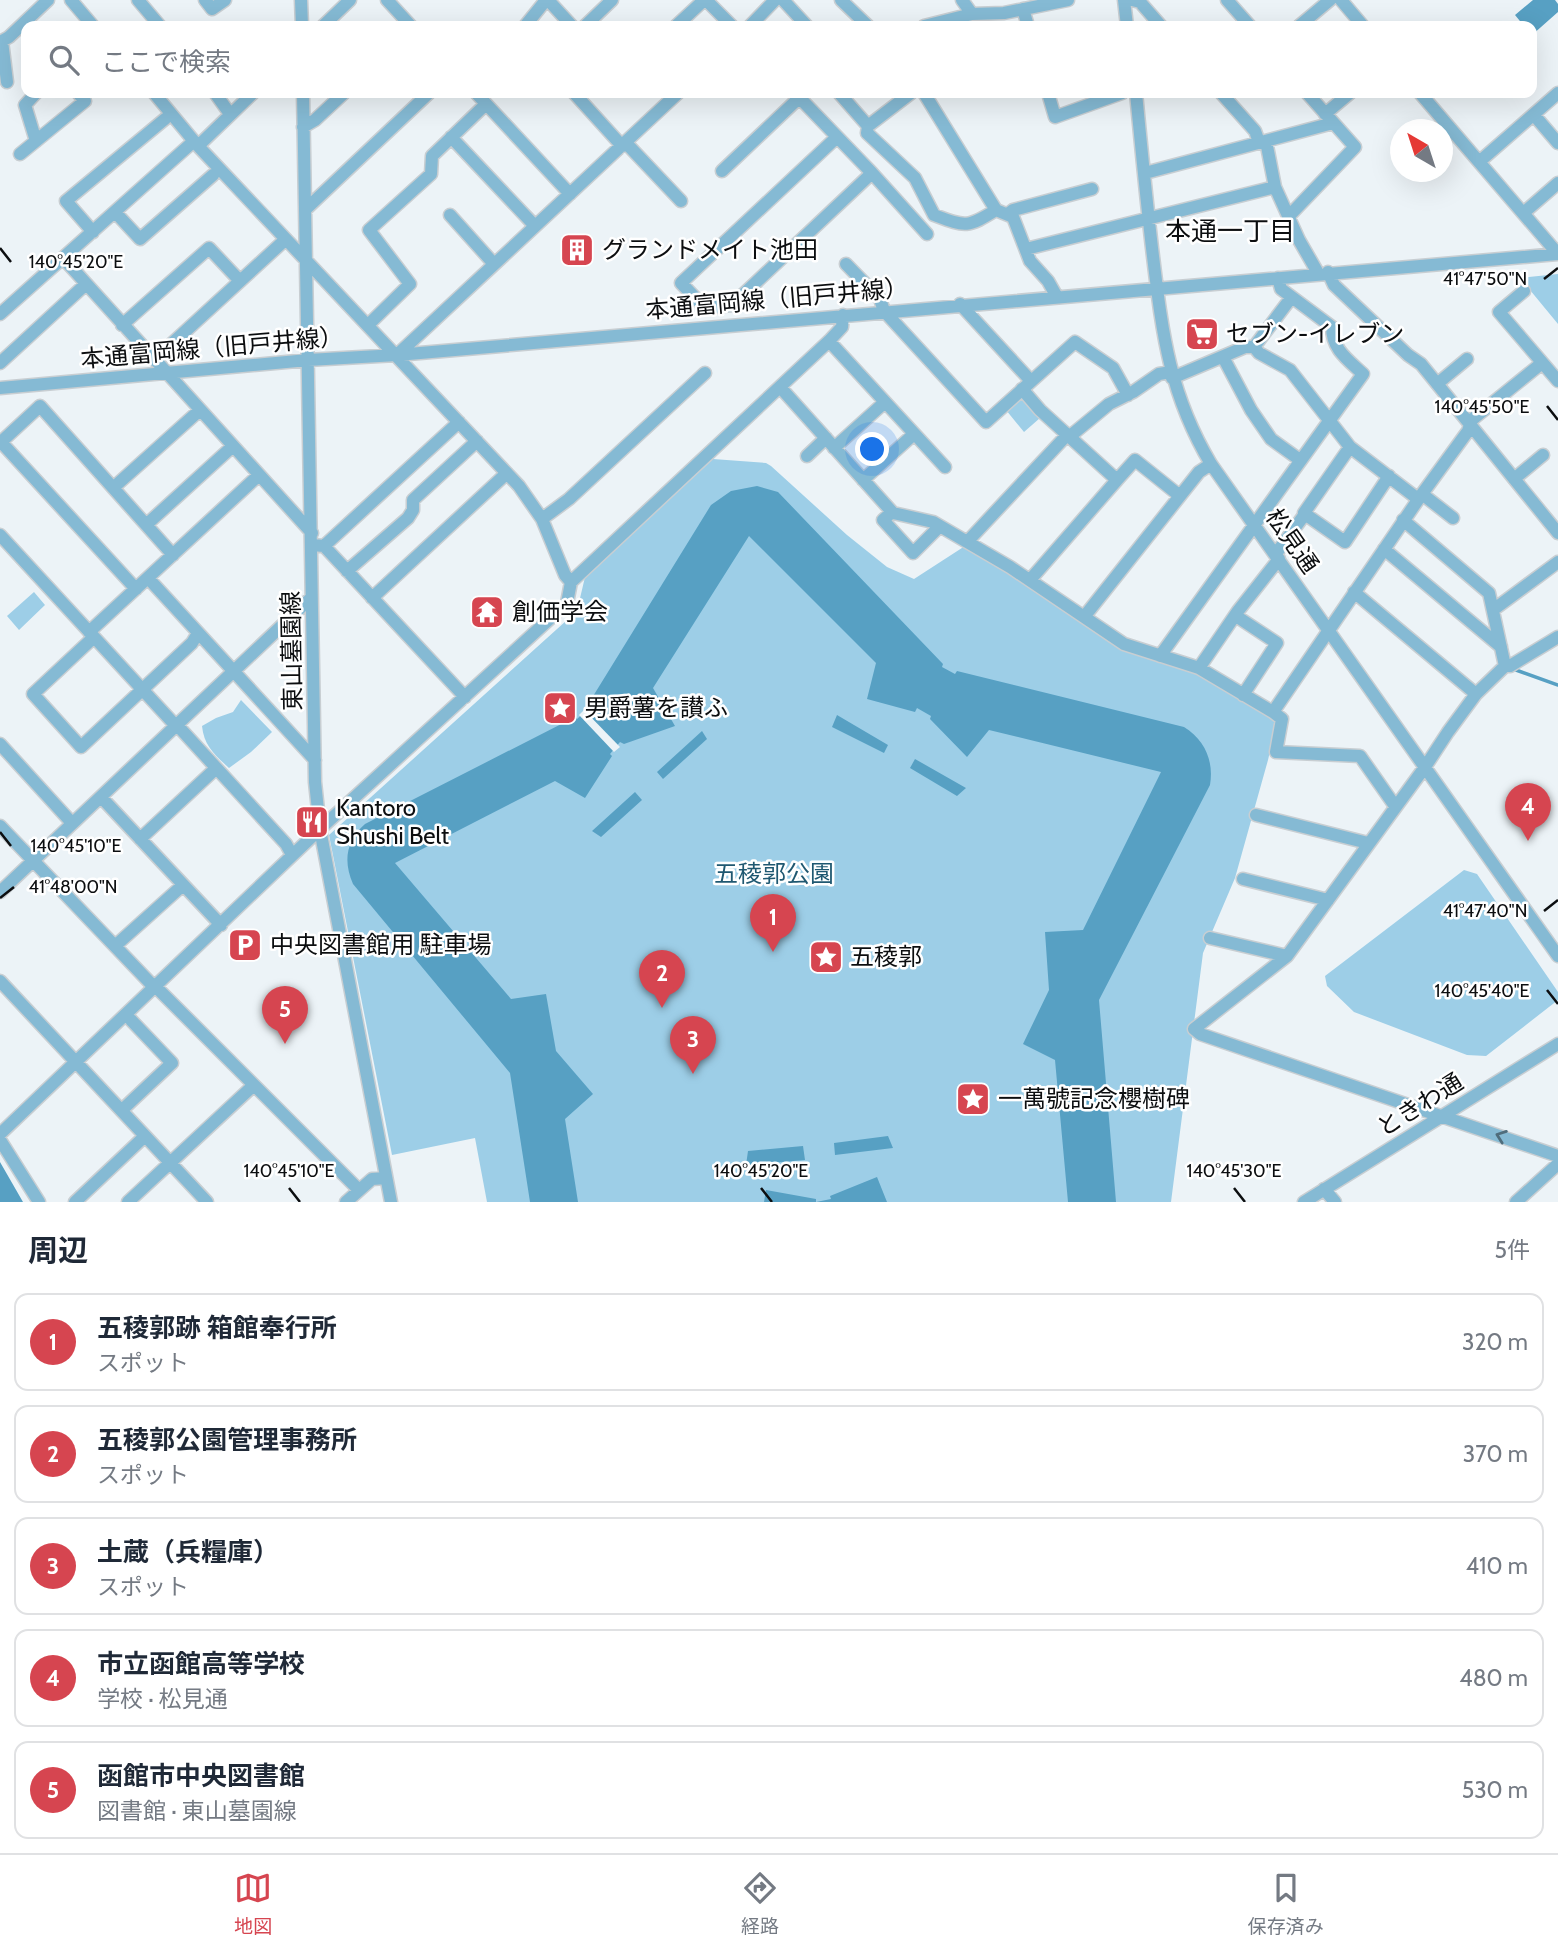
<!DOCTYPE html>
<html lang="ja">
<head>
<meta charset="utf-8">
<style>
  body { margin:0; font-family:Cabin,"Noto Sans JP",sans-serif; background:#f6f6f7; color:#1f2937 }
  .compass { position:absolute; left:1390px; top:119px; width:63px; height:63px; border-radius:50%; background:#fff; box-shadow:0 7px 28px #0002; rotate:321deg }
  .you { position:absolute; left:873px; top:450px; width:24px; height:24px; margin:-18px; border:5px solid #fff; border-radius:50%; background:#1a73e8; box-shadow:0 0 0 10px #1a73e833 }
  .badge { display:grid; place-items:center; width:46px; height:46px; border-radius:50%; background:#d64550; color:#fff; font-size:23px; font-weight:700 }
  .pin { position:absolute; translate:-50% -58px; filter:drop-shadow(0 2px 4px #0008) }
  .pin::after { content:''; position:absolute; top:37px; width:24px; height:21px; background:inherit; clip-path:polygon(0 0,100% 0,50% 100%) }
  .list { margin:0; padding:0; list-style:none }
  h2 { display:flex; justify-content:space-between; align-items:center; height:91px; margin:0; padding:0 28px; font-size:30px }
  h2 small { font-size:23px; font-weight:400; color:#747a83 }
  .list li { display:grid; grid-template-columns:46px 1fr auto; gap:21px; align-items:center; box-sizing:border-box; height:98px; margin:0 14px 14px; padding:0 14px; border:2px solid #e0e1e3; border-radius:14px }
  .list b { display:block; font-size:26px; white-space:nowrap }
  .list p { margin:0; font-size:23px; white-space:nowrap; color:#747a83 }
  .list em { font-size:23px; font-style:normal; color:#747a83 }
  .icon { flex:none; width:38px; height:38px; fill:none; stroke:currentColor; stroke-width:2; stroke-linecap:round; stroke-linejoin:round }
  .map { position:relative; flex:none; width:1558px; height:1202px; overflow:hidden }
  .search { position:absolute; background:#fff; box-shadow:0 7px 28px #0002; left:21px; right:21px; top:21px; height:77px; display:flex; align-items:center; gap:18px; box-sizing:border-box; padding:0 24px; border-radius:14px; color:#747a83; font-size:26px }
  .sheet { height:651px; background:#fff }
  nav { display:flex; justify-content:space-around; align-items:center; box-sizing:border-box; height:98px; border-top:2px solid #e0e1e3; background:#fff; font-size:19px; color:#747a83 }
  nav a { display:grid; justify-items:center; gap:4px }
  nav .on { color:#d64550 }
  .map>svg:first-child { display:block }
  .green { fill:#9dcee7 }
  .water { fill:#57a0c3 }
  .pier { fill:#ecf3f7 }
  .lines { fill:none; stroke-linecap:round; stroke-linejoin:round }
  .stream { stroke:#57a0c3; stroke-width:3.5 }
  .minor-casing { stroke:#c8ced2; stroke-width:15 }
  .minor { stroke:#85bad4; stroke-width:12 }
  .oneway { stroke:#4f6d7c }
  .ticks { fill:none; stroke:#0c0e10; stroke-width:2.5 }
  .labels { text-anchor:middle; stroke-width:5; stroke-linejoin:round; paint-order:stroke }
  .poi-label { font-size:24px; fill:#0c0e10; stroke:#fff; text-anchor:start }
  .street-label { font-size:24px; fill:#0c0e10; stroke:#fff }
  .park-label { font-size:24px; fill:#1f5871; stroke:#fff }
  .neighbourhood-label { font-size:26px; fill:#0c0e10; stroke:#fff }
  .ticks-label { font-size:18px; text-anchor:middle; fill:#0c0e10; stroke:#fff; stroke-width:5; stroke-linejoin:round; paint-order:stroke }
</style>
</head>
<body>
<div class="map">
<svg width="1558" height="1202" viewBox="0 0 1558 1202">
  <rect width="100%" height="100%" fill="#ecf3f7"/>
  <path class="green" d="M1558 274V324L1520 278Z
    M1017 400H1023L1040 418 1024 432 1006 410Z
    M713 459 766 463 771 466 847 535 887 567 914 579 965 546 978 552 1123 649 1202 674 1277 721 1268 760 1235 878 1203 953 1171 1202H487L475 1138 392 1155 329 835 577 611 585 577Z
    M34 592 45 605 19 630 7 616Z
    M241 700 272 732 251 752 229 768C215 755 204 746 202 726L216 718 233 712Z
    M1464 870 1477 874 1558 992V1000L1486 1056 1467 1055 1354 1012 1327 986 1325 976Z"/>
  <path class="water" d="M1533 0H1555L1558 4V12L1532 35V26H1524L1515 15Z
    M757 486 778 492 943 664 942 667 955 674 957 671 1184 727C1205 740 1214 761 1210 785L1099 1000 1116 1202H1068L1055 1060 1023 1044 1049 990 1045 932 1083 930 1161 772 989 730 967 757 930 719 931 716 917 708 915 712 867 699 876 663 749 536 653 688 675 726 624 744 620 742 610 754 612 756 585 798 555 781 395 863 511 999 546 994 556 1051 593 1094 565 1119 578 1202H530L510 1073 353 884C343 861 346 841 365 824L575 717 577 719 589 708 587 706 711 505 731 491Z
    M837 715 888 745 884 753 832 727Z
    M702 731 707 739 663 779 657 772Z
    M915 759 966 788 957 796 910 768Z
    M635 792 642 800 601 837 592 831Z
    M888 1136 893 1148 835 1155 834 1143Z
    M803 1146 805 1160 746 1165 748 1151Z
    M0 1162 23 1202H0Z
    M877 1177 887 1202H764L766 1190 816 1199V1202L831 1199 830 1196Z"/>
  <path class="pier" d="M584 710 620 747 614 752 579 715Z"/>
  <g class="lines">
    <path class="stream" d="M1516 670 1558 685"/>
    <g class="minor-casing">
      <path id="minor" d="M71 0 93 26
        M138 0 160 26
        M205 0 212 9 225 0
        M301 0 302 26
        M387 0 411 26
        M548 0 572 26
        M706 0 732 26
        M783 0 807 26
        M841 0 868 26
        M962 0 972 14
        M1124 0 1127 26
        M1132 0 1140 2 1161 26
        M1227 0 1250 26
        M1341 0 1363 26
        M1023 9 1028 26
        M323 26 350 0
        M525 26 546 0
        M585 26 612 0
        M676 26 704 0
        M750 26 775 0
        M924 26 972 14 1004 13 1068 0
        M1299 26 1330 0
        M2 41 7 82
        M0 42 9 37 48 0
        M36 93 25 105 36 141
        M215 93 230 114
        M303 93 315 782 320 829 391 1202
        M476 93 570 194
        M574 93 622 146
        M795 93 872 173 732 305 705 308 681 283 837 137
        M839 93 868 126
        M911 93 868 126 867 133 915 178 934 215C966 227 967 228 996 210
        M924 93 996 210 1013 217 1030 261 1048 281 1057 297
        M1048 93 1055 117 1122 93
        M1136 93C1141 145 1146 196 1152 248 1162 330 1168 392 1211 464L1558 956
        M1221 93 1255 131 1259 142
        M1420 93 1558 254
        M1325 114 1350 93
        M1534 115 1558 143
        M303 127 315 120 344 93
        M451 137 535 226
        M1266 141 1275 187 1299 240 1318 273
        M626 143 681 201
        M198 146 253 93
        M20 154 85 101 78 93
        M1479 162 1558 93
        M722 171 800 97
        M872 173 927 234
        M1145 173 1333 123
        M306 209 429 93
        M1528 209 1558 183
        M115 212 140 239 213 175
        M1008 214 1013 210 1092 189
        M450 215 494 264
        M1288 217 1355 147 1307 93
        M93 232 66 201 165 119
        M1026 249 1275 187
        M63 258 312 533
        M846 264 880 299 884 311 986 422 1075 342 1113 368 1128 395
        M1328 272 1334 285 1408 355 1421 364 1558 533
        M1524 291 1499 312 1558 381
        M960 304 1031 381
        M0 314 194 141
        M122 325 209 248 240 281
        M368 325 410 284 369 230 431 174 432 156 486 104
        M829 341 945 467
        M1254 347 1291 298
        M397 355 678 93
        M1223 357 1251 410 1271 439 1300 460
        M154 360 286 239
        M0 363 86 284
        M1172 378 1245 347H1254L1259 353 1290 370 1350 447 1418 499
        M1437 384 1467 359
        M780 387 893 513 933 522 1010 567 1124 644 1199 668 1273 712 1282 719 1276 752 1360 756 1395 806
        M0 388 308 360 397 355 1558 254
        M1022 389 1040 410 1117 480 1030 580
        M1468 421 1474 418 1542 363
        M1069 437 1109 404 1133 392 1159 374 1171 372
        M1350 447 1304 513 1305 514 1345 542 1389 476
        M834 448 885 402
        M807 456 826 438
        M1514 479 1543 455
        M863 480 914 434
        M1117 480 1135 460 1180 496
        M113 488 200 410
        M1422 494 1453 518
        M892 512 883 520 913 553 940 526
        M542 519 569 499 705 373
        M1403 520 1489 593 1505 666
        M146 525 233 446
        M0 535 176 726
        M968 541 1067 435
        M312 545 324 546 465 697
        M324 546 459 422
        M1384 549 1501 647
        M1275 555 1305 514
        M347 571 408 518 413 510V500L477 441
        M148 578 315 760
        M571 582 829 341 842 327 843 315
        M136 589 1 442 40 406 173 555
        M1354 592 1476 694
        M372 598 507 473
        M1493 610 1558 562
        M1236 616 1277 643 1243 695
        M1084 617 1199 472 1211 464
        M89 632 259 475
        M94 637 33 694 81 747 192 643 198 633
        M1558 637 1510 666H1505L1476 694 1448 732 1425 767 1287 956 1194 1029 1200 1034 1558 1156
        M1160 656 1363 374C1347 359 1332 349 1332 327L1281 289 1278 278
        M1199 668 1238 611 1279 559
        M1273 712 1422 494 1468 431 1470 425
        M177 725 286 844 292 855
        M0 744 72 823
        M101 797 221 925
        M1256 815 1368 843
        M0 826 155 988
        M140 839 211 773
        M1243 879 1328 900
        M0 892 311 598
        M1210 938 1287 956
        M115 946 183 885
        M0 981 207 1202
        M156 987 359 1190
        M122 1110 172 1063 131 1020
        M0 1134 320 829 567 603 571 582 565 575 542 519 519 486 198 146 154 93
        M0 1140 39 1202
        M1324 1189 1335 1202
        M75 1202 145 1136
        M128 1202 254 1085
        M346 1202 372 1179 386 1178
        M1304 1202 1558 1044
        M1516 1202 1558 1164"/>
    </g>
    <use href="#minor" class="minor"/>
  </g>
  <defs><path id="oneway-chevron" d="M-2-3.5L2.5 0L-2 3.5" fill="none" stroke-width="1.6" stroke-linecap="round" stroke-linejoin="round" transform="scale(1.75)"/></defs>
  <use class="oneway" href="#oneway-chevron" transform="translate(1501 1136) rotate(-160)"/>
  <path class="ticks" d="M0 248 11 262M1544 279 1558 268M1547 406 1558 420M0 832 11 846M0 898 14 887M1544 911 1558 900M1547 990 1558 1004M289 1188 300 1202M761 1188 772 1202M1234 1188 1245 1202"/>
  <defs>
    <g id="building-square" transform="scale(1.75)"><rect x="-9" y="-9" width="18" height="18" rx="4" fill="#d64550" stroke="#fff"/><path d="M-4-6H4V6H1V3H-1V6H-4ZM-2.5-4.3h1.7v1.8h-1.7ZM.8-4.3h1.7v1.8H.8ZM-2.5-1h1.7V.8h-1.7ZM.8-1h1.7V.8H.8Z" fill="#fff"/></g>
    <g id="supermarket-square" transform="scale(1.75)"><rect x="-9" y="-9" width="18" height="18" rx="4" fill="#d64550" stroke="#fff"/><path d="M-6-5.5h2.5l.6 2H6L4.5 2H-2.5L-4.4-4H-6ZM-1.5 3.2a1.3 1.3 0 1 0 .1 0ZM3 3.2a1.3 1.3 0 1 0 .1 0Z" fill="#fff"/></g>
    <g id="temple-square" transform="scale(1.75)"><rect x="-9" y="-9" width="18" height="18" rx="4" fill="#d64550" stroke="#fff"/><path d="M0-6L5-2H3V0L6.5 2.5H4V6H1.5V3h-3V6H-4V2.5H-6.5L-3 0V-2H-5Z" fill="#fff"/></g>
    <g id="sight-square" transform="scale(1.75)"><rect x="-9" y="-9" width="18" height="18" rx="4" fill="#d64550" stroke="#fff"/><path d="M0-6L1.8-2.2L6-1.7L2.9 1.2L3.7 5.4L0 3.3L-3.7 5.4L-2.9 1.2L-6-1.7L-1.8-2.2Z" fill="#fff"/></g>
    <g id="restaurant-square" transform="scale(1.75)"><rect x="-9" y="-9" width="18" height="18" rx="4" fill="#d64550" stroke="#fff"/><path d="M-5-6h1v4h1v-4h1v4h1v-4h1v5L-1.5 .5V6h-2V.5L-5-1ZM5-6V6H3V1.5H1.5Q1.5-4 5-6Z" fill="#fff"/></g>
    <g id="parking-square" transform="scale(1.75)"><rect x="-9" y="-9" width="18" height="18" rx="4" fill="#d64550" stroke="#fff"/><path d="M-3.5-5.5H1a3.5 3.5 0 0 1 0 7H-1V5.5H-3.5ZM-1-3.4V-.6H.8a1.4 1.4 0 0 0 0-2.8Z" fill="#fff"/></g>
  </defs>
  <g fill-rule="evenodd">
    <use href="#building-square" x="577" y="250"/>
    <use href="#supermarket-square" x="1202" y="334"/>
    <use href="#temple-square" x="487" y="612"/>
    <use href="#sight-square" x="560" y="708"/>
    <use href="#restaurant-square" x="312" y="822"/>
    <use href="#parking-square" x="245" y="945"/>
    <use href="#sight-square" x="826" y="957"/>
    <use href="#sight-square" x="973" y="1099"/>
  </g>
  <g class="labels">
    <g class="poi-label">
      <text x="602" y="258">グランドメイト池田</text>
      <text x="1226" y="342">セブン-イレブン</text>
      <text x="512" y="620">創価学会</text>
      <text x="584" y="716">男爵薯を讃ふ</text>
      <text x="336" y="816">Kantoro<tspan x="336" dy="28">Shushi Belt</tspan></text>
      <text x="270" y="953">中央図書館用 駐車場</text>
      <text x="850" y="965">五稜郭</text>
      <text x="998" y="1107">一萬號記念櫻樹碑</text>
    </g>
    <g class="street-label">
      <text transform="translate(777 299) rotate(-5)" y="8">本通富岡線（旧戸井線）</text>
      <text transform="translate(212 348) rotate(-5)" y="8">本通富岡線（旧戸井線）</text>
      <text transform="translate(1292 541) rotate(55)" y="8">松見通</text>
      <text transform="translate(292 651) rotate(-91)" y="8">東山墓園線</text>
      <text transform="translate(1420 1105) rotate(-32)" y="8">ときわ通</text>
    </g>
    <g class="park-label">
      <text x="774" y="882">五稜郭公園</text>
    </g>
    <g class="neighbourhood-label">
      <text x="1230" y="240">本通一丁目</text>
    </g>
  </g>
  <g class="ticks-label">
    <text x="76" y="268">140°45'20"E</text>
    <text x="1485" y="285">41°47'50"N</text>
    <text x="1482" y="413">140°45'50"E</text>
    <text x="76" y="852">140°45'10"E</text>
    <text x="73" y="893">41°48'00"N</text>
    <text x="1485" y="917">41°47'40"N</text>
    <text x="1482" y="997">140°45'40"E</text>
    <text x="289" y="1177">140°45'10"E</text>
    <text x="761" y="1177">140°45'20"E</text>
    <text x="1234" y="1177">140°45'30"E</text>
  </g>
</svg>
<svg class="compass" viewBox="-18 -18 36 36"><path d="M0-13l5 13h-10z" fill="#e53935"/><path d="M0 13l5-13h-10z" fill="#747a83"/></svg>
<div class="you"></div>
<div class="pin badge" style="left:773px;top:952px">1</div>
<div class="pin badge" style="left:662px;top:1008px">2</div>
<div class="pin badge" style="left:693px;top:1074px">3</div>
<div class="pin badge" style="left:1528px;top:841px">4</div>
<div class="pin badge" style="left:285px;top:1044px">5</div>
<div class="search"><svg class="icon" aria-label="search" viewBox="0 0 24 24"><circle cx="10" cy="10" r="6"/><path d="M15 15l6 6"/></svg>ここで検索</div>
</div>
<section class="sheet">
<h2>周辺<small>5件</small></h2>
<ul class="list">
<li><span class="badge">1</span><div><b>五稜郭跡 箱館奉行所</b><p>スポット</p></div><em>320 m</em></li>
<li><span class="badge">2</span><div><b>五稜郭公園管理事務所</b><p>スポット</p></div><em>370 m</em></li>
<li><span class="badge">3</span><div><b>土蔵（兵糧庫）</b><p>スポット</p></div><em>410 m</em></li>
<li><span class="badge">4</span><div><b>市立函館高等学校</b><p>学校 · 松見通</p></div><em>480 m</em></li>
<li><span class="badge">5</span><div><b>函館市中央図書館</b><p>図書館 · 東山墓園線</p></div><em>530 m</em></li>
</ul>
</section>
<nav>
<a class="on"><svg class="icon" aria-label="map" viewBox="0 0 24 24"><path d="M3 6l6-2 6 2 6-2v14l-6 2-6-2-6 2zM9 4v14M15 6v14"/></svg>地図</a>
<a><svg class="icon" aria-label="directions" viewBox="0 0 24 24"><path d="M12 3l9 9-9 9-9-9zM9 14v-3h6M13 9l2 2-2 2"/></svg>経路</a>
<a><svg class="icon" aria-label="saved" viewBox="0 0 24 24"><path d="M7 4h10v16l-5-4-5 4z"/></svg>保存済み</a>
</nav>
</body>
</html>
